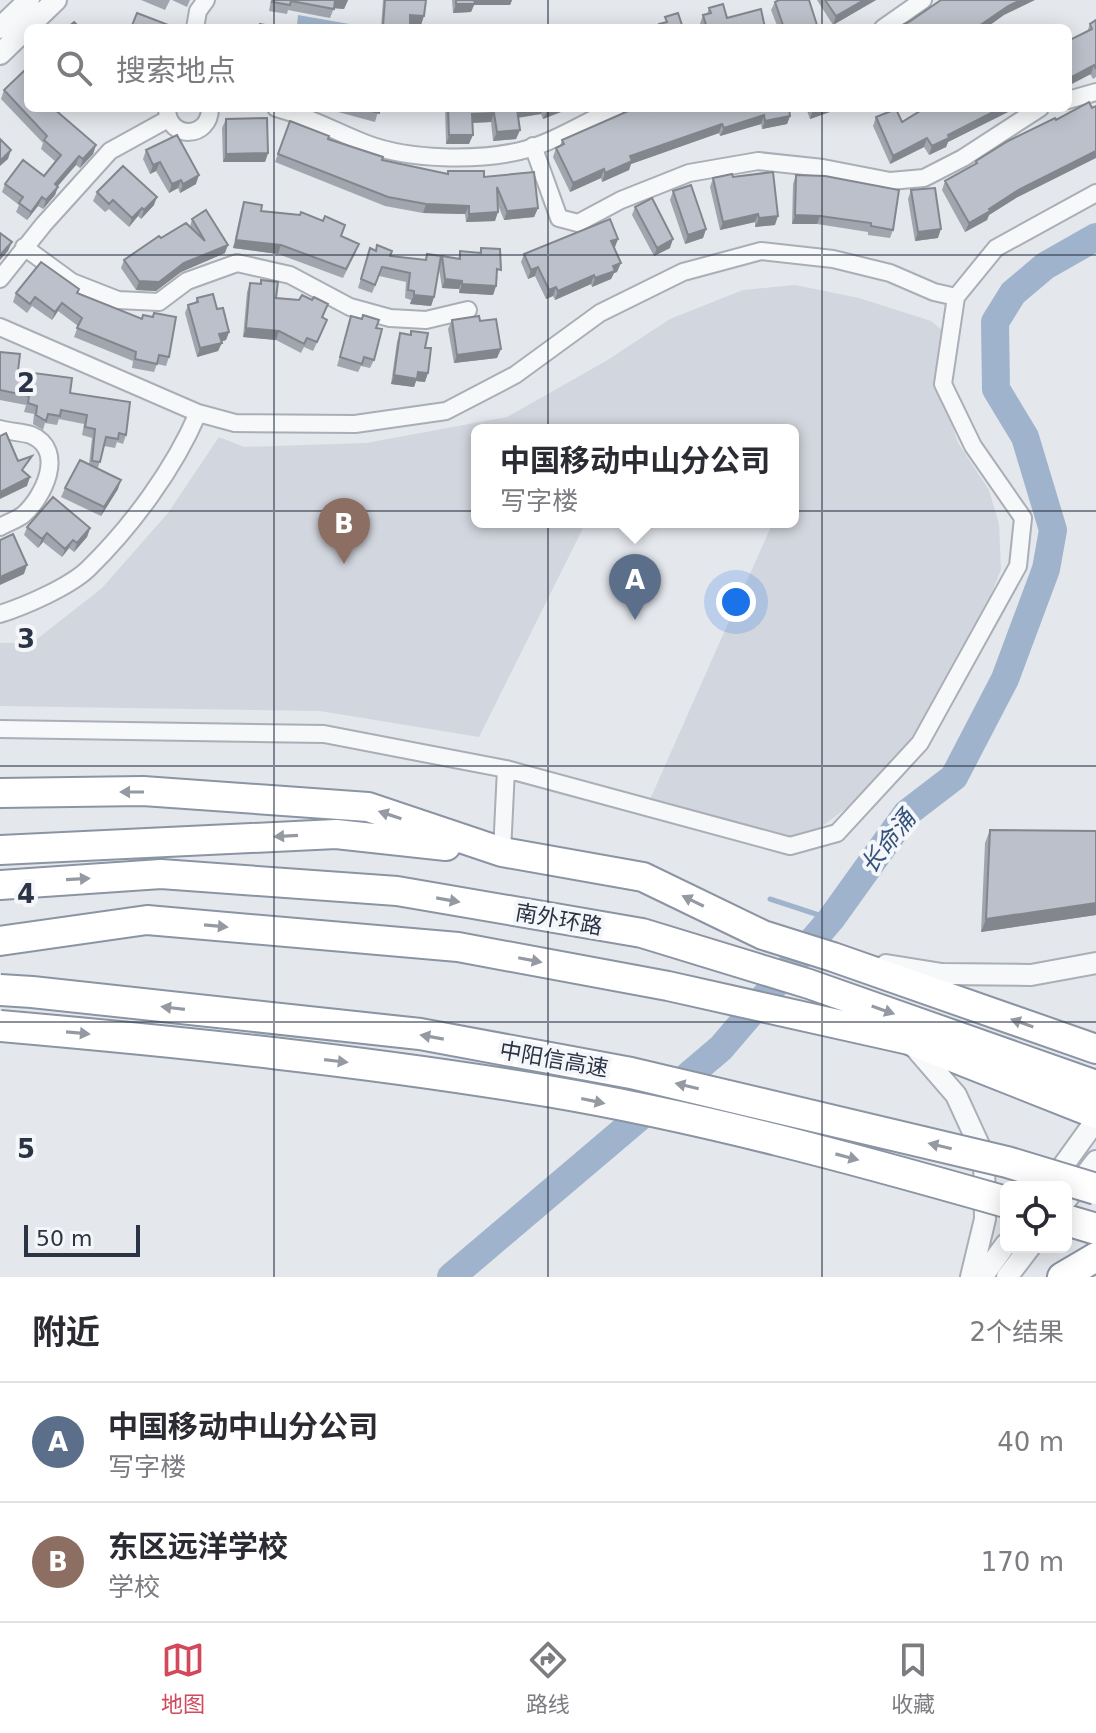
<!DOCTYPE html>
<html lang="zh">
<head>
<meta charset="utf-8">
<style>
  body { margin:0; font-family:"DejaVu Sans","Noto Sans SC",sans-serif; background:#f2f2f3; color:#2b2b33 }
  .controls { position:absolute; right:24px; bottom:24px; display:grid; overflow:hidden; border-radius:12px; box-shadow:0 4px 20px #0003 }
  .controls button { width:72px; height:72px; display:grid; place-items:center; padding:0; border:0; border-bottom:2px solid #e1e1e2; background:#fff; color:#2b2b33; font:40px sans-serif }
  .scale { position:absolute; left:24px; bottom:20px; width:116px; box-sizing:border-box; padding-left:8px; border:4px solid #2b3445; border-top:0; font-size:22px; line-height:28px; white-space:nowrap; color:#2b3445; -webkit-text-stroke:6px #f4f6f9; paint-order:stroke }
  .you { position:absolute; left:736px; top:602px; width:28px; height:28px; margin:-20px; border:6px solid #fff; border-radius:50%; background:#1a73e8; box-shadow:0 0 0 12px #1a73e833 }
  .badge { display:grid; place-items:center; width:52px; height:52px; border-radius:50%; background:#d1495b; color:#fff; font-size:26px; font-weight:700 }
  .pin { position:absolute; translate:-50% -66px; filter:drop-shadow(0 2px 4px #0008) }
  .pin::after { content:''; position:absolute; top:42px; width:28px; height:24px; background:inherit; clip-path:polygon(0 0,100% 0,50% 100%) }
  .popup { position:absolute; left:471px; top:424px; width:328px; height:104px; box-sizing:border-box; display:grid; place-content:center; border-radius:12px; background:#fff; filter:drop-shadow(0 2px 6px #0005); font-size:26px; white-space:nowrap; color:#7c7c81 }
  .popup b { font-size:30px; color:#2b2b33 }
  .popup::after { content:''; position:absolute; left:50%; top:100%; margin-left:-16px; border:16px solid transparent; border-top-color:#fff }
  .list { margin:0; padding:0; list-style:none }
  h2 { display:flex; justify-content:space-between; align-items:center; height:104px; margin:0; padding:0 32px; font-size:34px }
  h2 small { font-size:26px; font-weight:400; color:#7c7c81 }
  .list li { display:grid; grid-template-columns:52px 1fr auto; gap:24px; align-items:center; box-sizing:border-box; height:120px; padding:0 32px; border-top:2px solid #e1e1e2 }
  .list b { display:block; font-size:30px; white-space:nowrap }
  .list p { margin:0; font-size:26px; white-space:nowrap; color:#7c7c81 }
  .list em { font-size:26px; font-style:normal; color:#7c7c81 }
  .icon { flex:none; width:44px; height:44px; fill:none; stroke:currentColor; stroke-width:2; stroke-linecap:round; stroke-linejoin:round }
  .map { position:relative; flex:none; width:1096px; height:1277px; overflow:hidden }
  .search { position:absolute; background:#fff; box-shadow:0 4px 20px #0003; left:24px; right:24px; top:24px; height:88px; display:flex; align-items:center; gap:20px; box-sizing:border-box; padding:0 28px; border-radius:12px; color:#7c7c81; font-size:30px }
  .sheet { height:344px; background:#fff }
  nav { display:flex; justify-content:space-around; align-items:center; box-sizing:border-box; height:112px; border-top:2px solid #e1e1e2; background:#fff; font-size:22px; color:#7c7c81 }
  nav a { display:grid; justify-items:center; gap:4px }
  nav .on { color:#d1495b }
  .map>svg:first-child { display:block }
  .built { fill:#d2d6de }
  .water { fill:url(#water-waves) }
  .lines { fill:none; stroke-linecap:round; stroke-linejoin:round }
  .stream { stroke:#9fb4cc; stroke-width:5 }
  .river { stroke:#9fb4cc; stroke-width:28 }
  .minor-casing { stroke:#a9aeb7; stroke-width:20 }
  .tertiary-casing { stroke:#a9aeb7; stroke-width:24 }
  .trunk-casing { stroke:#8b94a3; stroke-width:32 }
  .motorway-casing { stroke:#8b94a3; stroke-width:34 }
  .minor { stroke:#f7f8fa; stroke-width:16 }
  .tertiary { stroke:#f7f8fa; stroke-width:20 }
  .trunk { stroke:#fff; stroke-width:28 }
  .motorway { stroke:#fff; stroke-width:30 }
  .motorway-bridge-casing { stroke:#8b94a3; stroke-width:34; stroke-linecap:butt }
  .motorway-bridge { stroke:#fff; stroke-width:30 }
  .wall { fill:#a1a5ae }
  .shaded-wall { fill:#83868d }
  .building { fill:#bbc0ca; stroke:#83868d; stroke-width:2 }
  .oneway { fill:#959aa2 }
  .grid { fill:none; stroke:#2b3445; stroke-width:2; stroke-opacity:0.55 }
  .labels { text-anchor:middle; stroke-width:8; stroke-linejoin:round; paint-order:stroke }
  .street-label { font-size:22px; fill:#2b3445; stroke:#f4f6f9 }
  .water-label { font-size:24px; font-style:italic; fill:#34527a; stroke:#f4f6f9 }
  .grid-label { font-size:26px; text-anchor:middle; font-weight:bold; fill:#2b3445; stroke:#f4f6f9; stroke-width:8; stroke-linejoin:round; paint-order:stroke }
</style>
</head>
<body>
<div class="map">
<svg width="1096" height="1277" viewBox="0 0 1096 1277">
  <defs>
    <pattern id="water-waves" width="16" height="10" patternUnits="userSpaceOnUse" patternTransform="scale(2)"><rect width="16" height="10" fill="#9fb4cc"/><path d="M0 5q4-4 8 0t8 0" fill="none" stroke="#8293a7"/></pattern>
  </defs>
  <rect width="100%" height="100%" fill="#e4e7ec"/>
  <path class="built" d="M795 285 859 298 931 321 948 335 943 397 958 443 989 490 999 524 1001 569 964 666 916 738 856 801 794 847 648 804 773 522H793V430H477V522H586L479 737 320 711 0 706V643H32L102 588 168 513 219 437 244 447 366 443 507 417 606 361 670 319 743 290Z"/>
  <path class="water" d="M298 15 355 25 354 28 297 26Z"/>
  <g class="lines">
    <path class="stream" d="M770 899 831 919"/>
    <path class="river" d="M451 1277 721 1048 831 919 907 813 954 777 1005 679 1046 569 1053 530 1025 437 996 389 995 322 1013 293 1045 266 1096 237"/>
    <g class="minor-casing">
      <path id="minor" d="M195 28 198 11 206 0
        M883 28 923 0
        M1068 100 1096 92
        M276 108C308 116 336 132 367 144 410 160 476 161 520 151 553 143 585 122 616 108
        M167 110C169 140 210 139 210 108
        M533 146 559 218 578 223 621 200 689 173 758 161 823 168 890 181 924 178 963 158 1040 108
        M24 247 72 282 118 300 159 302 187 281 237 263 290 275 350 307 390 318 426 320 468 310
        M0 279 44 224 110 151 168 119
        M0 327 198 413
        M0 429C10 432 22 432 31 435 67 450 43 498 23 515 16 520 7 523 0 527
        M0 614C25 606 69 587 88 569 132 526 174 469 198 413L235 423 355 424 446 411 515 375 600 313 683 272 761 251 833 259 890 273 934 292 956 297
        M0 729 324 734 506 769
        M502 852 506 769 790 846 837 833 920 743 1018 566 1023 518 973 446 943 384 956 297 996 248 1096 193"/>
    </g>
    <g class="tertiary-casing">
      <path id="tertiary" d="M0 28 29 0
        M0 54 56 0
        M886 965 942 974 1031 975 1096 963
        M911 1043 956 1095 984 1156 985 1219 971 1277
        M1050 1184 1096 1120
        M1066 1200 1096 1161
        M982 1277 1006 1244
        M1007 1277 1030 1247"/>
    </g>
    <g class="trunk-casing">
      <path id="trunk" d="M0 793 143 791 368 807 502 852 643 877 763 935 833 957 1096 1049
        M0 850 336 834 446 846
        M0 885 161 874 397 891 642 933 809 984 1096 1085
        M0 941 147 920 458 947 668 986 909 1040 1096 1114
        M1062 1277 1096 1257"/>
    </g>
    <g class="motorway-casing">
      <path id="motorway" d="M1066 1220 1096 1229"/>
    </g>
    <use href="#minor" class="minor"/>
    <use href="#tertiary" class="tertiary"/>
    <use href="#trunk" class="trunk"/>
    <use href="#motorway" class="motorway"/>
    <g class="motorway-bridge-casing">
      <path id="motorway-bridge" d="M0 990 32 992 420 1034 631 1073 1007 1162 1096 1189
        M0 1026C183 1042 366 1061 547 1091 702 1117 855 1159 1006 1202"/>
    </g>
    <use href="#motorway-bridge" class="motorway-bridge"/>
  </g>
  <path class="wall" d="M141 0H170L165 10Z
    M172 0H190L187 7Z
    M271 0H348L344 9 334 8 330 18 288 10 287 14 269 11Z
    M383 0H426L421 25 410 24V28H381Z
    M452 0H512L510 5H474L471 12 453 13Z
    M817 0H876L833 25Z
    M775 2 816 28H778L771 10Z
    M709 8 727 18 765 28H701L700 24 703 15 707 14Z
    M1096 20V77L1093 79 1070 40 1087 32 1090 24Z
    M4 90 28 108 96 145 93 154 80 168 76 165 57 186 55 195 43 209 38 206 27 220 16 212 19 205 2 192 5 184 44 176 56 162 41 149 43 143 1 99Z
    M323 108H379L375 122Z
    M445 108H571L543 119 541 114 518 118 520 130 516 139 493 141 491 122 472 123 469 144H446Z
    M806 108H841L810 119Z
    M921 108H1016L948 142 946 147 929 155 924 147 890 164 873 126 876 117 902 122 920 111Z
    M649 111 790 116 787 124 762 129 761 124 720 136 719 133 631 164 629 170 602 182 601 178 570 192 553 157 556 148 560 146 562 140Z
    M226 119 268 153 265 162H223L222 128Z
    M290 121 328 139 382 160 447 174 448 171 484 177 538 208 534 217 504 220 498 205 495 221 466 222 465 214 423 213 385 206 275 162Z
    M146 150 196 184 180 193 178 188 169 193 156 171 150 174 143 159Z
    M976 161 1016 198 989 215 987 220 965 232 942 190 945 181 974 165Z
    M796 175 893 230 890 238 868 235V232L817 224H792L793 184Z
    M733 177 775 225 755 227V222L720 230 710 187 713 178Z
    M911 190 938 238 915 241 908 199Z
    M673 191 706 229 703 238 685 244 670 200Z
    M97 192 154 205 141 219 138 216 129 227 109 209 105 212 93 201Z
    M244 202 261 211 341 236 356 252 343 278 278 254 233 248 241 211Z
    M635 207 670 248 654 256 632 215Z
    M192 219 225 253 181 272 156 291 136 290 121 268 124 260 161 238 190 227Z
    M618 239 614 248 617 272 614 273 611 279 592 287 591 284 555 300 553 296 546 299 535 276 528 279 521 262 524 254Z
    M370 248 390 256 425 260 427 254 458 259 460 251 479 253 481 248 498 279 496 278V286L493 295 459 293V289L442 288 439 268 434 297 431 306 410 304 411 300 405 298 406 282 379 276 372 293 358 288Z
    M261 280 276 298 312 300 328 304 323 318 324 328 313 351 304 347 301 353 276 340 243 337 247 292 250 283 259 284Z
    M79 289 78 293 169 357 166 366 157 364 154 372 132 368 133 361 74 337 78 326 58 311 52 320 32 306 27 313 13 302 16 293Z
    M197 298 217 309 229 332 226 340 221 342 218 351 197 357 185 313 188 305 195 303Z
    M351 316 376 328 374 360 370 368 361 366 358 372 337 366Z
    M452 320 480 321 497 358 454 363 448 329Z
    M400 333 410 335 425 348V382L416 381 414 387 391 384 397 342Z
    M0 352 18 371 70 393 126 435 123 444 117 442 115 448 104 446 98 468 118 489 101 516 61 497 65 488 89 464 92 438 82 435 84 424 59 419 57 425 45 423 43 430 33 424 34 414 24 412 26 405 0 400Z
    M27 527 90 528 87 537 74 552 69 548 62 557 43 542 38 548 24 535Z
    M990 830 1096 831V915L981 932 985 843Z"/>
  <path class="shaded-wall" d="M335 0H348L344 9 332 8Z
    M473 0H512L510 5H474L471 12 453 13 456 4Z
    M864 0H876L833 25 836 16Z
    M1021 0H1035L1004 15 986 28H976L1008 6Z
    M410 15 424 16 421 25 407 24Z
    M1094 65 1091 74 1068 86V79Z
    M528 108H544L541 114 514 118 517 109Z
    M553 108H571L543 119 547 111Z
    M819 108H841L810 119 813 110Z
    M1001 108H1016L948 142 946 147 929 155 932 146 948 135Z
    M494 113 491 122 469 123 472 114Z
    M764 115 761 124 720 136 724 128Z
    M790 116 787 124 762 129 765 121Z
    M722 124 719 133 631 164 629 170 602 182 605 173 630 156Z
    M520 130 516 139 493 141 497 132Z
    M449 135H473L469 144H446Z
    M927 138 924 147 890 164 893 156Z
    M96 145 93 154 80 168 83 159Z
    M11 150 8 159 0 166V161Z
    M1096 151V158L1016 198 989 215 987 220 965 232 969 223 1020 189Z
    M268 153 265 162H223L226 154Z
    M79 156 76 165 52 193 55 184Z
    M160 162 156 171 150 174 153 165Z
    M604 169 601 178 570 192 573 183Z
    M199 175 196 184 180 193 183 184Z
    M181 180 178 188 169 193 172 184Z
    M58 187 55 195 43 209 46 200Z
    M42 197 38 206 27 220 31 212Z
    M157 197 154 205 141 219 144 210Z
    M426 204 469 206 465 214 423 213Z
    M142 208 138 216 129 227 132 218Z
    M538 208 534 217 504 220 507 211Z
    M498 212 495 221 466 222 469 214Z
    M758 214 755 222 720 230 723 222Z
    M795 215 820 216 817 224H792Z
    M778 216 775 225 755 227 759 218Z
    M706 229 703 238 685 244 688 235Z
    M941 229 938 238 915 241 918 232Z
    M618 239 615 247 608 250 611 241Z
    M673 239 670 248 654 256 657 248Z
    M236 240 281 245 278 254 233 248Z
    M12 242 8 251 0 260V255Z
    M228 245 225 253 181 272 156 291 136 290 139 281Z
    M621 263 617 272 614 273 611 279 592 287 595 278 613 266Z
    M538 267 535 276 528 279 531 270Z
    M594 275 591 284 555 300 558 291Z
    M445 279 462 281 459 289 442 288Z
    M462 284 496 286 493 295 459 293Z
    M556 287 553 296 546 299 549 290Z
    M414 295 434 297 431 306 410 304Z
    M62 303 58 311 52 320 55 312Z
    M246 328 279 331 276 340 243 337Z
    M229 332 226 340 216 343 219 334Z
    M222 343 218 351 197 357 200 348Z
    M501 349 497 358 454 363 457 355Z
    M418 372 428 373 425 382 416 381 414 387 391 384 394 375Z
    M30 477 27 486 0 499V492Z
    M121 480 118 489 101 516 104 507Z
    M90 528 87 537 74 552 77 543Z
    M47 533 43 542 38 548 42 539Z
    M73 540 69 548 62 557 65 549Z
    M27 565 24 574 0 585V577Z
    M1096 903V915L981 932 986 919Z"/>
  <path class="building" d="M273 0H335L334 9 291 1 290 5 272 2Z
    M385 0H426L424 16 410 15V28L383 26Z
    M456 0H474L475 4H456Z
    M779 0H809L817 25 807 28H784L775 2Z
    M825 0H864L836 16Z
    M941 0H1021L1008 6 976 28H896L909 22Z
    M723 4 727 18 761 9 765 28H707L703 15 711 13 709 8Z
    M137 13 171 26 170 28H131Z
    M678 13 683 28H660L659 24 667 22 665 17Z
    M1096 20V69L1094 65 1068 79V36L1070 40 1092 29 1090 24Z
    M74 22 80 28H67Z
    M260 24 280 28H259Z
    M28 67V108H53L96 145 83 159 79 156 55 184 58 187 46 200 42 197 31 212 19 203 23 197 5 184 23 160 44 176 61 155 44 140 47 136 4 90Z
    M1089 102 1092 108 1096 106V151L1020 189 989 209 990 211 969 223 945 181 977 163 976 161 1008 141 1055 118 1056 120Z
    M360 108H379V113Z
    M448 108H528L517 109 520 130 497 132 494 113 472 114 473 135H449Z
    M635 108H648L649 111 657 108H789L790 116 765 121 764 115 724 128 722 124 630 156 632 161 605 173 604 169 573 183 556 148 564 144 562 140Z
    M925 108H1001L948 135 949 138 932 146 927 138 893 156 876 117 896 109 902 122Z
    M267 118 268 153 226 154V119Z
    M290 121 329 136 328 139 383 157 382 160 448 174V171H484V177L534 172 538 208 507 211 497 187 498 212 469 214V206L426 204 388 197 278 154Z
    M177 135 199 175 183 184 181 180 172 184 160 162 153 165 146 150Z
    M0 139 11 150 0 161Z
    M123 166 157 197 144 210 142 208 132 218 113 200 109 204 97 192Z
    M773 172 778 216 759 218 758 214 723 222 713 178 732 174 733 177Z
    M796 175 825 176 899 190 893 230 871 226V223L820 216 795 215Z
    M691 185 706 229 688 235 673 191Z
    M935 188 941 229 918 232 911 190Z
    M652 198 673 239 657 248 635 207Z
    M244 202 262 205 261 211 300 215 301 212 323 221 325 216 345 225 341 236 359 244 346 269 281 245 236 240Z
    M206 210 228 245 184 263 159 282 139 281 124 260 159 236 161 238 186 223 205 241 192 219Z
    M610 219 618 239 611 241 621 263 613 266 615 271 595 278 594 275 558 291 556 287 549 290 538 267 531 270 524 254Z
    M0 233 12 242 0 255Z
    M377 245 392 251 390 256 426 260 427 254 441 256 434 297 414 295V291L408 290 410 273 382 267 375 285 361 279 370 248 376 251Z
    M481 248 500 249 501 270 497 269 496 286 462 284V281L445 279 442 256 460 259V251L481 253Z
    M41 262 79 289 77 293 142 319 143 315 153 317 154 313 176 317 169 357 159 355 157 364 135 359 136 352 77 328 82 318 62 303 55 312 35 297 30 304 16 293Z
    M261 280 278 282 276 298 299 300 302 295 312 300 314 297 328 304 322 317 327 320 317 342 307 338 304 344 279 331 246 328 250 283 261 284Z
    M213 294 217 309 223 308 229 332 219 334 222 343 200 348 188 305 198 302 197 298Z
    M363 315 379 320 376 328 382 329 374 360 364 357 362 364 340 357 351 316 362 319Z
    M479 316 480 321 496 319 501 349 457 355 452 320Z
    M411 331 428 333 425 348H431L428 373 418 372 417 379 394 375 400 333 411 335Z
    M0 352 20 354 18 371 72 378 70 393 130 402 126 435 119 433 118 439 106 437 100 462 92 461 95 429 85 427 87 415 61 410 60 416 48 414 46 421 36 415 37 406 28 403 29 396 0 390Z
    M6 433 18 461 32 456 22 470 30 477 0 492V436Z
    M80 460 121 480 104 507 65 488Z
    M53 497 90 528 77 543 73 540 65 549 47 533 42 539 27 527Z
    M13 534 27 565 0 577V540Z
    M990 830 1096 831V903L986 919Z"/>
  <defs><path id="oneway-solid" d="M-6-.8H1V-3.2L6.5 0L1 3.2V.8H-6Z" transform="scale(2)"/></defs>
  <g class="oneway">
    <use href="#oneway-solid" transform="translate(132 792) rotate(180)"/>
    <use href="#oneway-solid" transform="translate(390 815) rotate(-162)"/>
    <use href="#oneway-solid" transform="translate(286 836) rotate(177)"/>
    <use href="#oneway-solid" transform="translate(78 879) rotate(-3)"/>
    <use href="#oneway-solid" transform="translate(448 900) rotate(10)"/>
    <use href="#oneway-solid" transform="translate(693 901) rotate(-154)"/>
    <use href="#oneway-solid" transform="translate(216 926) rotate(5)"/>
    <use href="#oneway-solid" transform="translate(530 960) rotate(11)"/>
    <use href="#oneway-solid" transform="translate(173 1008) rotate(-173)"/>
    <use href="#oneway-solid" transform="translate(883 1010) rotate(19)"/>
    <use href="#oneway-solid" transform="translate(1022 1023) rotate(-161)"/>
    <use href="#oneway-solid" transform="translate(78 1033) rotate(5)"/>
    <use href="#oneway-solid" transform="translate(432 1037) rotate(-170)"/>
    <use href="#oneway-solid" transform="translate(336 1061) rotate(7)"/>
    <use href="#oneway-solid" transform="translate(687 1086) rotate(-167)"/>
    <use href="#oneway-solid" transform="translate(593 1101) rotate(12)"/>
    <use href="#oneway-solid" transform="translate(940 1146) rotate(-167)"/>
    <use href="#oneway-solid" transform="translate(847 1157) rotate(15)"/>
  </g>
  <path class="grid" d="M274 0V28M548 0V28M822 0V28M274 108V1277M548 108V1277M822 108V1277M0 255H1096M0 511H1096M0 766H1096M0 1022H1096"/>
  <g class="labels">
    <g class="street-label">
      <text transform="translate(559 919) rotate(10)" y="8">南外环路</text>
      <text transform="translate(554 1059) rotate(10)" y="8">中阳信高速</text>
    </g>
    <g class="water-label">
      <text transform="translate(888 842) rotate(-52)" y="8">长命涌</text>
    </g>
  </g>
  <g class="grid-label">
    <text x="26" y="392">2</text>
    <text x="26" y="648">3</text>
    <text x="26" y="903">4</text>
    <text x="26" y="1158">5</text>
  </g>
</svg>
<div class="controls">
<button><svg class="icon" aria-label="locate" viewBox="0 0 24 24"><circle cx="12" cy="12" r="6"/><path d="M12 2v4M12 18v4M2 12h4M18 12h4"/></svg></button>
</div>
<div class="scale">50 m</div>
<div class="you"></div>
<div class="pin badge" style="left:635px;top:620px;background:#5c6f8a">A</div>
<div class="popup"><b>中国移动中山分公司</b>写字楼</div>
<div class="pin badge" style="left:344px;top:564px;background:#8d6e63">B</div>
<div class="search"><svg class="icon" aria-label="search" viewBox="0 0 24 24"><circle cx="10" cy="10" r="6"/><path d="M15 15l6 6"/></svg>搜索地点</div>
</div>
<section class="sheet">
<h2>附近<small>2个结果</small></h2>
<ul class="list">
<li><span class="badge" style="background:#5c6f8a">A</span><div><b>中国移动中山分公司</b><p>写字楼</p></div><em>40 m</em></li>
<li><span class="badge" style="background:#8d6e63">B</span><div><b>东区远洋学校</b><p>学校</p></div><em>170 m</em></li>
</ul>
</section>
<nav>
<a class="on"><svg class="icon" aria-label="map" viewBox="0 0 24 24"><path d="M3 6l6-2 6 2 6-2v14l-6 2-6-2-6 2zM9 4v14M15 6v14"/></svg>地图</a>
<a><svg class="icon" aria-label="directions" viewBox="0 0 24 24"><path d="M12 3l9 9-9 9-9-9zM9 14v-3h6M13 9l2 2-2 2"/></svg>路线</a>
<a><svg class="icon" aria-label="saved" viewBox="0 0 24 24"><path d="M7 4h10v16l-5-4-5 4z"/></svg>收藏</a>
</nav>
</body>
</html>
